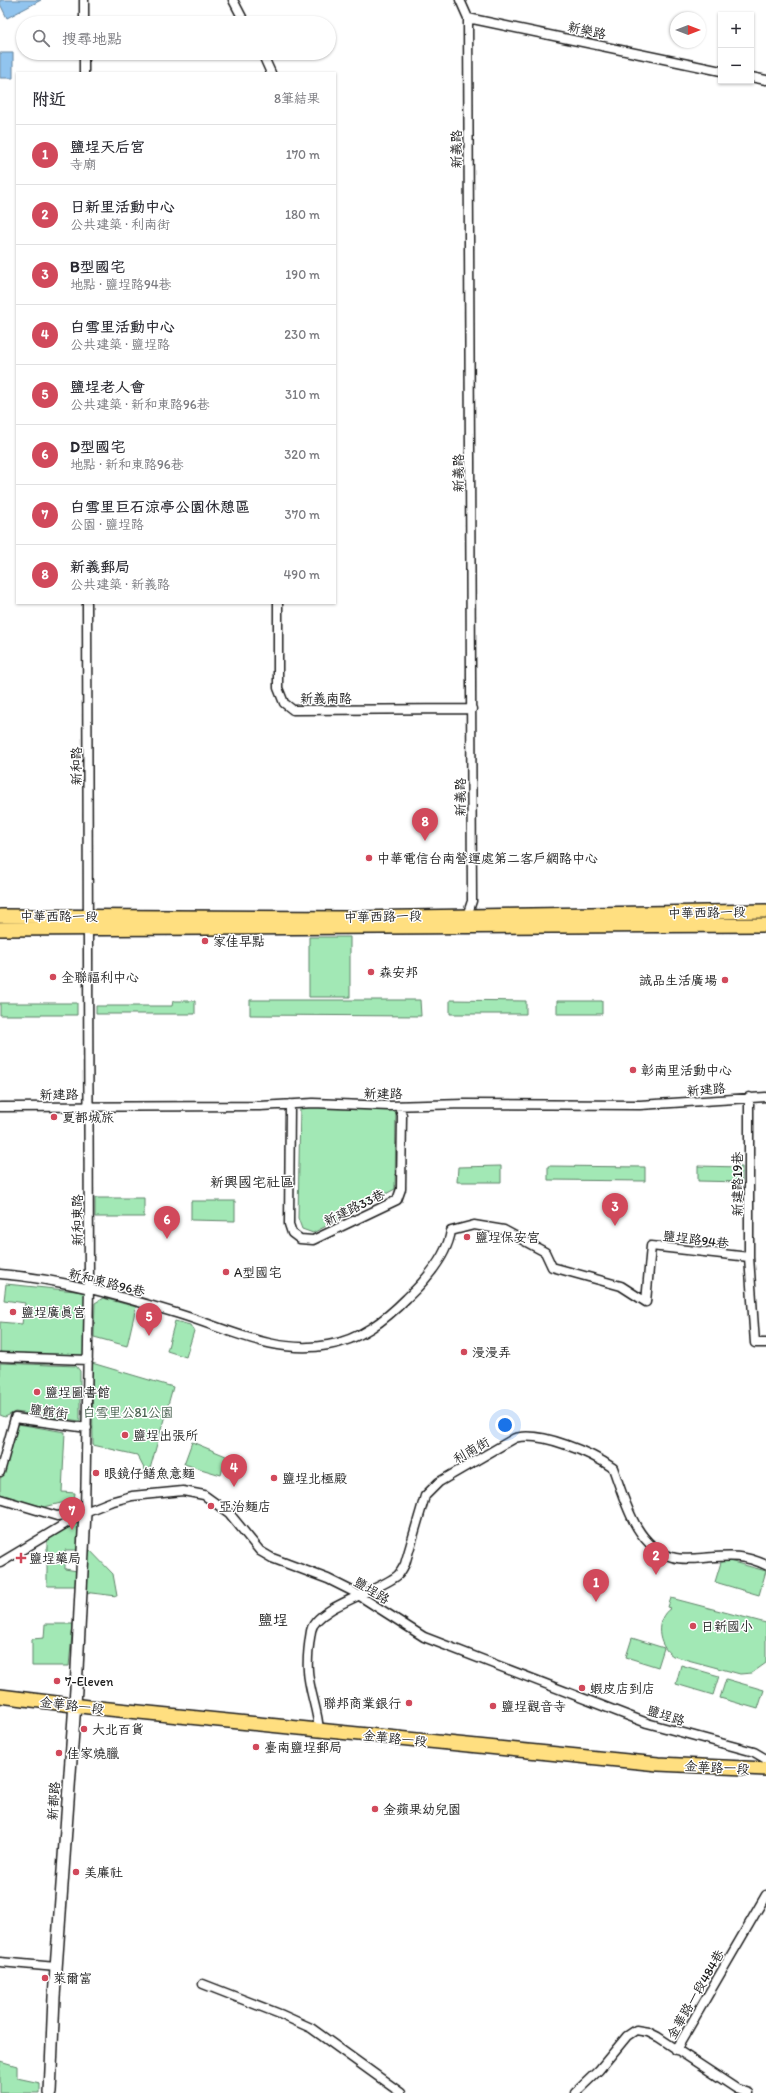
<!DOCTYPE html>
<html lang="zh-TW">
<head>
<meta charset="utf-8">
<style>
  body { margin:0; font-family:Itim,"LXGW WenKai TC",sans-serif; background:#f2f2f3; color:#2b2b33 }
  .controls { position:absolute; right:12px; top:12px; display:grid; overflow:hidden; border-radius:0px; box-shadow:0 1px 3px #0004 }
  .controls button { width:36px; height:36px; display:grid; place-items:center; padding:0; border:0; border-bottom:1px solid #e1e1e2; background:#fff; color:#2b2b33; font:20px sans-serif }
  .compass { position:absolute; left:670px; top:12px; width:36px; height:36px; border-radius:50%; background:#fff; box-shadow:0 1px 3px #0004; rotate:90deg }
  .you { position:absolute; left:505px; top:1425px; width:14px; height:14px; margin:-10px; border:3px solid #fff; border-radius:50%; background:#1a73e8; box-shadow:0 0 0 6px #1a73e833 }
  .badge { display:grid; place-items:center; width:26px; height:26px; border-radius:50%; background:#d1495b; color:#fff; font-size:13px; font-weight:700 }
  .pin { position:absolute; translate:-50% -33px; filter:drop-shadow(0 1px 2px #0008) }
  .pin::after { content:''; position:absolute; top:21px; width:14px; height:12px; background:inherit; clip-path:polygon(0 0,100% 0,50% 100%) }
  .list { margin:0; padding:0; list-style:none }
  h2 { display:flex; justify-content:space-between; align-items:center; height:52px; margin:0; padding:0 16px; font-size:17px }
  h2 small { font-size:13px; font-weight:400; color:#7c7c81 }
  .list li { display:grid; grid-template-columns:26px 1fr auto; gap:12px; align-items:center; box-sizing:border-box; height:60px; padding:0 16px; border-top:1px solid #e1e1e2 }
  .list b { display:block; font-size:15px; white-space:nowrap }
  .list p { margin:0; font-size:13px; white-space:nowrap; color:#7c7c81 }
  .list em { font-size:13px; font-style:normal; color:#7c7c81 }
  .icon { flex:none; width:22px; height:22px; fill:none; stroke:currentColor; stroke-width:2; stroke-linecap:round; stroke-linejoin:round }
  .map { position:relative; flex:none; width:766px; height:2093px; overflow:hidden }
  .search { position:absolute; background:#fff; box-shadow:0 1px 3px #0004; left:16px; top:16px; width:320px; height:44px; display:flex; align-items:center; gap:10px; box-sizing:border-box; padding:0 14px; border-radius:22px; color:#7c7c81; font-size:15px }
  .panel { position:absolute; background:#fff; box-shadow:0 1px 3px #0004; left:16px; top:72px; width:320px; height:532px; border-radius:0px }
  .map>svg:first-child { display:block }
  .green { fill:#a2e8b5; stroke:#5f8268 }
  .water { fill:#91c4ee; stroke:#62819a }
  .lines { fill:none; stroke-linecap:round; stroke-linejoin:round }
  .minor-casing { stroke:#1c1c1c; stroke-width:11 }
  .tertiary-casing { stroke:#1c1c1c; stroke-width:14 }
  .primary-casing { stroke:#1c1c1c; stroke-width:16 }
  .minor { stroke:#fff; stroke-width:8 }
  .tertiary { stroke:#fff; stroke-width:11 }
  .primary { stroke:#ffdf80; stroke-width:13 }
  .poi-dot { fill:#d1495b; stroke:#fff; stroke-width:1.5 }
  .labels { text-anchor:middle; stroke-width:3; stroke-linejoin:round; paint-order:stroke }
  .street-label { font-size:13px; fill:#1c1c1c; stroke:#fff }
  .poi-label { font-size:13px; fill:#1c1c1c; stroke:#fff; text-anchor:start }
  .park-label { font-size:13px; fill:#4b6352; stroke:#fff }
  .neighbourhood-label { font-size:14px; fill:#1c1c1c; stroke:#fff }
  .quarter-label { font-size:15px; fill:#1c1c1c; stroke:#fff }
</style>
</head>
<body>
<div class="map">
<svg width="766" height="2093" viewBox="0 0 766 2093">
  <rect width="100%" height="100%" fill="#fff"/>
  <filter id="ink" filterUnits="userSpaceOnUse"><feTurbulence type="fractalNoise" baseFrequency=".025" numOctaves="2"/><feDisplacementMap in="SourceGraphic" scale="8" xChannelSelector="R" yChannelSelector="G"/><feConvolveMatrix kernelMatrix="1 2 1 2 8 2 1 2 1" color-interpolation-filters="sRGB"/></filter>
  <g filter="url(#ink)">
    <path class="green" d="M309 937H350V997H309Z
      M250 1000H420L421 1016 250 1015Z
      M450 1000 526 1001V1014H450Z
      M173 1001H195V1014H96V1006H172Z
      M557 1001H602V1014H557Z
      M0 1003H77V1015H0Z
      M300 1106 396 1108 395 1189 313 1233 302 1229 298 1218Z
      M501 1166V1182H457L458 1167Z
      M548 1166 645 1167V1181L548 1180Z
      M698 1166 742 1167V1182L698 1181Z
      M95 1198H144V1217H95Z
      M191 1201H235V1221L191 1220Z
      M6 1284 85 1292 86 1359 0 1354V1322L22 1324 25 1303 4 1300Z
      M103 1298 136 1307 127 1346 94 1337 95 1303Z
      M175 1321 190 1325 194 1331 186 1357 167 1351Z
      M0 1363 76 1366 80 1371V1421L15 1412 5 1417 0 1415Z
      M92 1363 173 1387 148 1476 137 1455 93 1445Z
      M18 1424 65 1432 62 1492 75 1493 74 1500 44 1507 0 1496V1480Z
      M192 1442 226 1456 221 1475 184 1464Z
      M79 1522 77 1550H65V1569L77 1571V1586H47V1539Z
      M86 1546 113 1574 117 1596 83 1592Z
      M722 1559 766 1571 759 1595 715 1582Z
      M671 1598 766 1623V1663L752 1673 740 1674 673 1656C657 1646 654 1619 671 1608L668 1607Z
      M45 1624H73L69 1666H32V1639L44 1638Z
      M632 1638 664 1648 658 1667 626 1657Z
      M681 1665 719 1676 713 1695 676 1684Z
      M726 1679 764 1690 758 1709 720 1698Z
      M0 2061 17 2066V2078L40 2083V2093H0Z"/>
    <path class="water" d="M0 0H41L7 18 0 4Z
      M0 53H13V78H0Z"/>
    <g class="lines">
      <g class="minor-casing">
        <path id="minor" d="M233 0 245 23
          M460 0 468 18 721 71
          M84 23V0
          M262 53 271 73
          M84 73V53
          M751 77 766 80
          M278 603V688L284 703 293 710 472 709
          M466 919 472 901 468 18
          M749 1097V1257L755 1343H766
          M290 1104 289 1224 292 1233 300 1239 313 1240 397 1200 401 1189 402 1115 399 1106
          M0 1107 260 1106 313 1103 389 1106 464 1104 640 1105 766 1097
          M0 1274C62 1279 120 1296 179 1314 228 1329 276 1355 328 1345 360 1340 385 1320 407 1298 425 1281 447 1256 451 1231L474 1225 504 1230 545 1252 552 1267 621 1286 646 1302 651 1246 749 1257
          M0 1357 88 1360
          M0 1472 15 1418 87 1428
          M0 1499 57 1516 85 1512 89 1287 87 603
          M0 1563 85 1512 110 1502 132 1496 183 1491 204 1495 229 1513 260 1551 272 1558 328 1579 352 1591 424 1637 647 1723 754 1752 766 1759
          M319 1731C318 1710 309 1691 308 1671 307 1658 309 1643 311 1631 315 1607 380 1591 398 1575 401 1572 403 1568 405 1564L425 1496 439 1482 515 1438C541 1431 592 1453 613 1468 625 1500 635 1546 672 1557 682 1560 693 1559 703 1558 729 1556 742 1554 766 1565
          M0 1962 56 1967
          M203 1984 280 2014 311 2028 401 2093
          M676 2050 766 1895
          M575 2093 599 2070 627 2036 636 2030 648 2032 658 2037 737 2089 749 2093"/>
      </g>
      <g class="tertiary-casing">
        <path id="tertiary" d="M50 2093 54 1997 76 1689 85 1512"/>
      </g>
      <g class="primary-casing">
        <path id="primary" d="M0 916 352 918 766 911
          M0 929 766 925
          M0 1696 89 1707 658 1764 766 1769"/>
      </g>
      <use href="#minor" class="minor"/>
      <use href="#tertiary" class="tertiary"/>
      <use href="#primary" class="primary"/>
    </g>
  </g>
  <g class="poi-dot">
    <circle cx="369" cy="858" r="4"/>
    <circle cx="205" cy="941" r="4"/>
    <circle cx="371" cy="972" r="4"/>
    <circle cx="53" cy="977" r="4"/>
    <circle cx="725" cy="980" r="4"/>
    <circle cx="633" cy="1070" r="4"/>
    <circle cx="54" cy="1117" r="4"/>
    <circle cx="467" cy="1237" r="4"/>
    <circle cx="226" cy="1272" r="4"/>
    <circle cx="13" cy="1312" r="4"/>
    <circle cx="464" cy="1352" r="4"/>
    <circle cx="37" cy="1392" r="4"/>
    <circle cx="125" cy="1435" r="4"/>
    <circle cx="96" cy="1473" r="4"/>
    <circle cx="274" cy="1478" r="4"/>
    <circle cx="211" cy="1506" r="4"/>
    <path d="M19 1552h4v4h4v4h-4v4h-4v-4h-4v-4h4z"/>
    <circle cx="693" cy="1626" r="4"/>
    <circle cx="57" cy="1681" r="4"/>
    <circle cx="582" cy="1688" r="4"/>
    <circle cx="409" cy="1703" r="4"/>
    <circle cx="493" cy="1706" r="4"/>
    <circle cx="84" cy="1729" r="4"/>
    <circle cx="256" cy="1747" r="4"/>
    <circle cx="59" cy="1753" r="4"/>
    <circle cx="375" cy="1809" r="4"/>
    <circle cx="76" cy="1872" r="4"/>
    <circle cx="45" cy="1978" r="4"/>
  </g>
  <g class="labels">
    <g class="street-label">
      <text transform="translate(587 30) rotate(12)" y="5">新樂路</text>
      <text transform="translate(456 149) rotate(-90)" y="5">新義路</text>
      <text transform="translate(458 473) rotate(-90)" y="5">新義路</text>
      <text x="326" y="703">新義南路</text>
      <text transform="translate(76 766) rotate(-90)" y="5">新和路</text>
      <text transform="translate(460 797) rotate(-90)" y="5">新義路</text>
      <text transform="translate(707 912) rotate(-1)" y="5">中華西路一段</text>
      <text x="59" y="921">中華西路一段</text>
      <text transform="translate(383 916) rotate(-1)" y="5">中華西路一段</text>
      <text transform="translate(706 1089) rotate(-5)" y="5">新建路</text>
      <text transform="translate(383 1093) rotate(1)" y="5">新建路</text>
      <text transform="translate(59 1094) rotate(-1)" y="5">新建路</text>
      <text transform="translate(737 1184) rotate(-90)" y="5">新建路19巷</text>
      <text transform="translate(354 1207) rotate(-26)" y="5">新建路33巷</text>
      <text transform="translate(77 1220) rotate(-90)" y="5">新和東路</text>
      <text transform="translate(696 1239) rotate(7)" y="5">鹽埕路94巷</text>
      <text transform="translate(107 1282) rotate(14)" y="5">新和東路96巷</text>
      <text transform="translate(49 1411) rotate(8)" y="5">鹽館街</text>
      <text transform="translate(471 1450) rotate(-30)" y="5">利南街</text>
      <text transform="translate(372 1590) rotate(31)" y="5">鹽埕路</text>
      <text transform="translate(72 1705) rotate(7)" y="5">金華路一段</text>
      <text transform="translate(666 1715) rotate(17)" y="5">鹽埕路</text>
      <text transform="translate(395 1738) rotate(6)" y="5">金華路一段</text>
      <text transform="translate(717 1767) rotate(3)" y="5">金華路一段</text>
      <text transform="translate(53 1801) rotate(-86)" y="5">新都路</text>
      <text transform="translate(695 1994) rotate(-60)" y="5">金華路一段484巷</text>
    </g>
    <g class="poi-label">
      <text x="377" y="863">中華電信台南營運處第二客戶網路中心</text>
      <text x="213" y="946">家佳早點</text>
      <text x="379" y="977">森安邦</text>
      <text x="61" y="982">全聯福利中心</text>
      <text x="717" y="985" text-anchor="end">誠品生活廣場</text>
      <text x="641" y="1075">彰南里活動中心</text>
      <text x="62" y="1122">夏都城旅</text>
      <text x="475" y="1242">鹽埕保安宮</text>
      <text x="234" y="1277">A型國宅</text>
      <text x="21" y="1317">鹽埕廣真宮</text>
      <text x="472" y="1357">漫漫弄</text>
      <text x="45" y="1397">鹽埕圖書館</text>
      <text x="133" y="1440">鹽埕出張所</text>
      <text x="104" y="1478">眼鏡仔鱔魚意麵</text>
      <text x="282" y="1483">鹽埕北極殿</text>
      <text x="219" y="1511">亞治麵店</text>
      <text x="29" y="1563">鹽埕藥局</text>
      <text x="701" y="1631">日新國小</text>
      <text x="65" y="1686">7-Eleven</text>
      <text x="590" y="1693">蝦皮店到店</text>
      <text x="401" y="1708" text-anchor="end">聯邦商業銀行</text>
      <text x="501" y="1711">鹽埕觀音寺</text>
      <text x="92" y="1734">大北百貨</text>
      <text x="264" y="1752">臺南鹽埕郵局</text>
      <text x="67" y="1758">佳家燒臘</text>
      <text x="383" y="1814">金蘋果幼兒園</text>
      <text x="84" y="1877">美廉社</text>
      <text x="53" y="1983">萊爾富</text>
    </g>
    <g class="park-label">
      <text x="128" y="1417">白雪里公81公園</text>
    </g>
    <g class="neighbourhood-label">
      <text x="252" y="1187">新興國宅社區</text>
    </g>
    <g class="quarter-label">
      <text x="273" y="1625">鹽埕</text>
    </g>
  </g>
</svg>
<div class="controls">
<button>+</button>
<button>−</button>
</div>
<svg class="compass" viewBox="-18 -18 36 36"><path d="M0-13l5 13h-10z" fill="#e53935"/><path d="M0 13l5-13h-10z" fill="#7c7c81"/></svg>
<div class="you"></div>
<div class="pin badge" style="left:596px;top:1602px">1</div>
<div class="pin badge" style="left:656px;top:1575px">2</div>
<div class="pin badge" style="left:615px;top:1226px">3</div>
<div class="pin badge" style="left:234px;top:1487px">4</div>
<div class="pin badge" style="left:149px;top:1336px">5</div>
<div class="pin badge" style="left:167px;top:1239px">6</div>
<div class="pin badge" style="left:72px;top:1530px">7</div>
<div class="pin badge" style="left:425px;top:841px">8</div>
<div class="search"><svg class="icon" aria-label="search" viewBox="0 0 24 24"><circle cx="10" cy="10" r="6"/><path d="M15 15l6 6"/></svg>搜尋地點</div>
<section class="panel">
<h2>附近<small>8筆結果</small></h2>
<ul class="list">
<li><span class="badge">1</span><div><b>鹽埕天后宮</b><p>寺廟</p></div><em>170 m</em></li>
<li><span class="badge">2</span><div><b>日新里活動中心</b><p>公共建築 · 利南街</p></div><em>180 m</em></li>
<li><span class="badge">3</span><div><b>B型國宅</b><p>地點 · 鹽埕路94巷</p></div><em>190 m</em></li>
<li><span class="badge">4</span><div><b>白雪里活動中心</b><p>公共建築 · 鹽埕路</p></div><em>230 m</em></li>
<li><span class="badge">5</span><div><b>鹽埕老人會</b><p>公共建築 · 新和東路96巷</p></div><em>310 m</em></li>
<li><span class="badge">6</span><div><b>D型國宅</b><p>地點 · 新和東路96巷</p></div><em>320 m</em></li>
<li><span class="badge">7</span><div><b>白雪里巨石涼亭公園休憩區</b><p>公園 · 鹽埕路</p></div><em>370 m</em></li>
<li><span class="badge">8</span><div><b>新義郵局</b><p>公共建築 · 新義路</p></div><em>490 m</em></li>
</ul>
</section>
</div>
</body>
</html>
